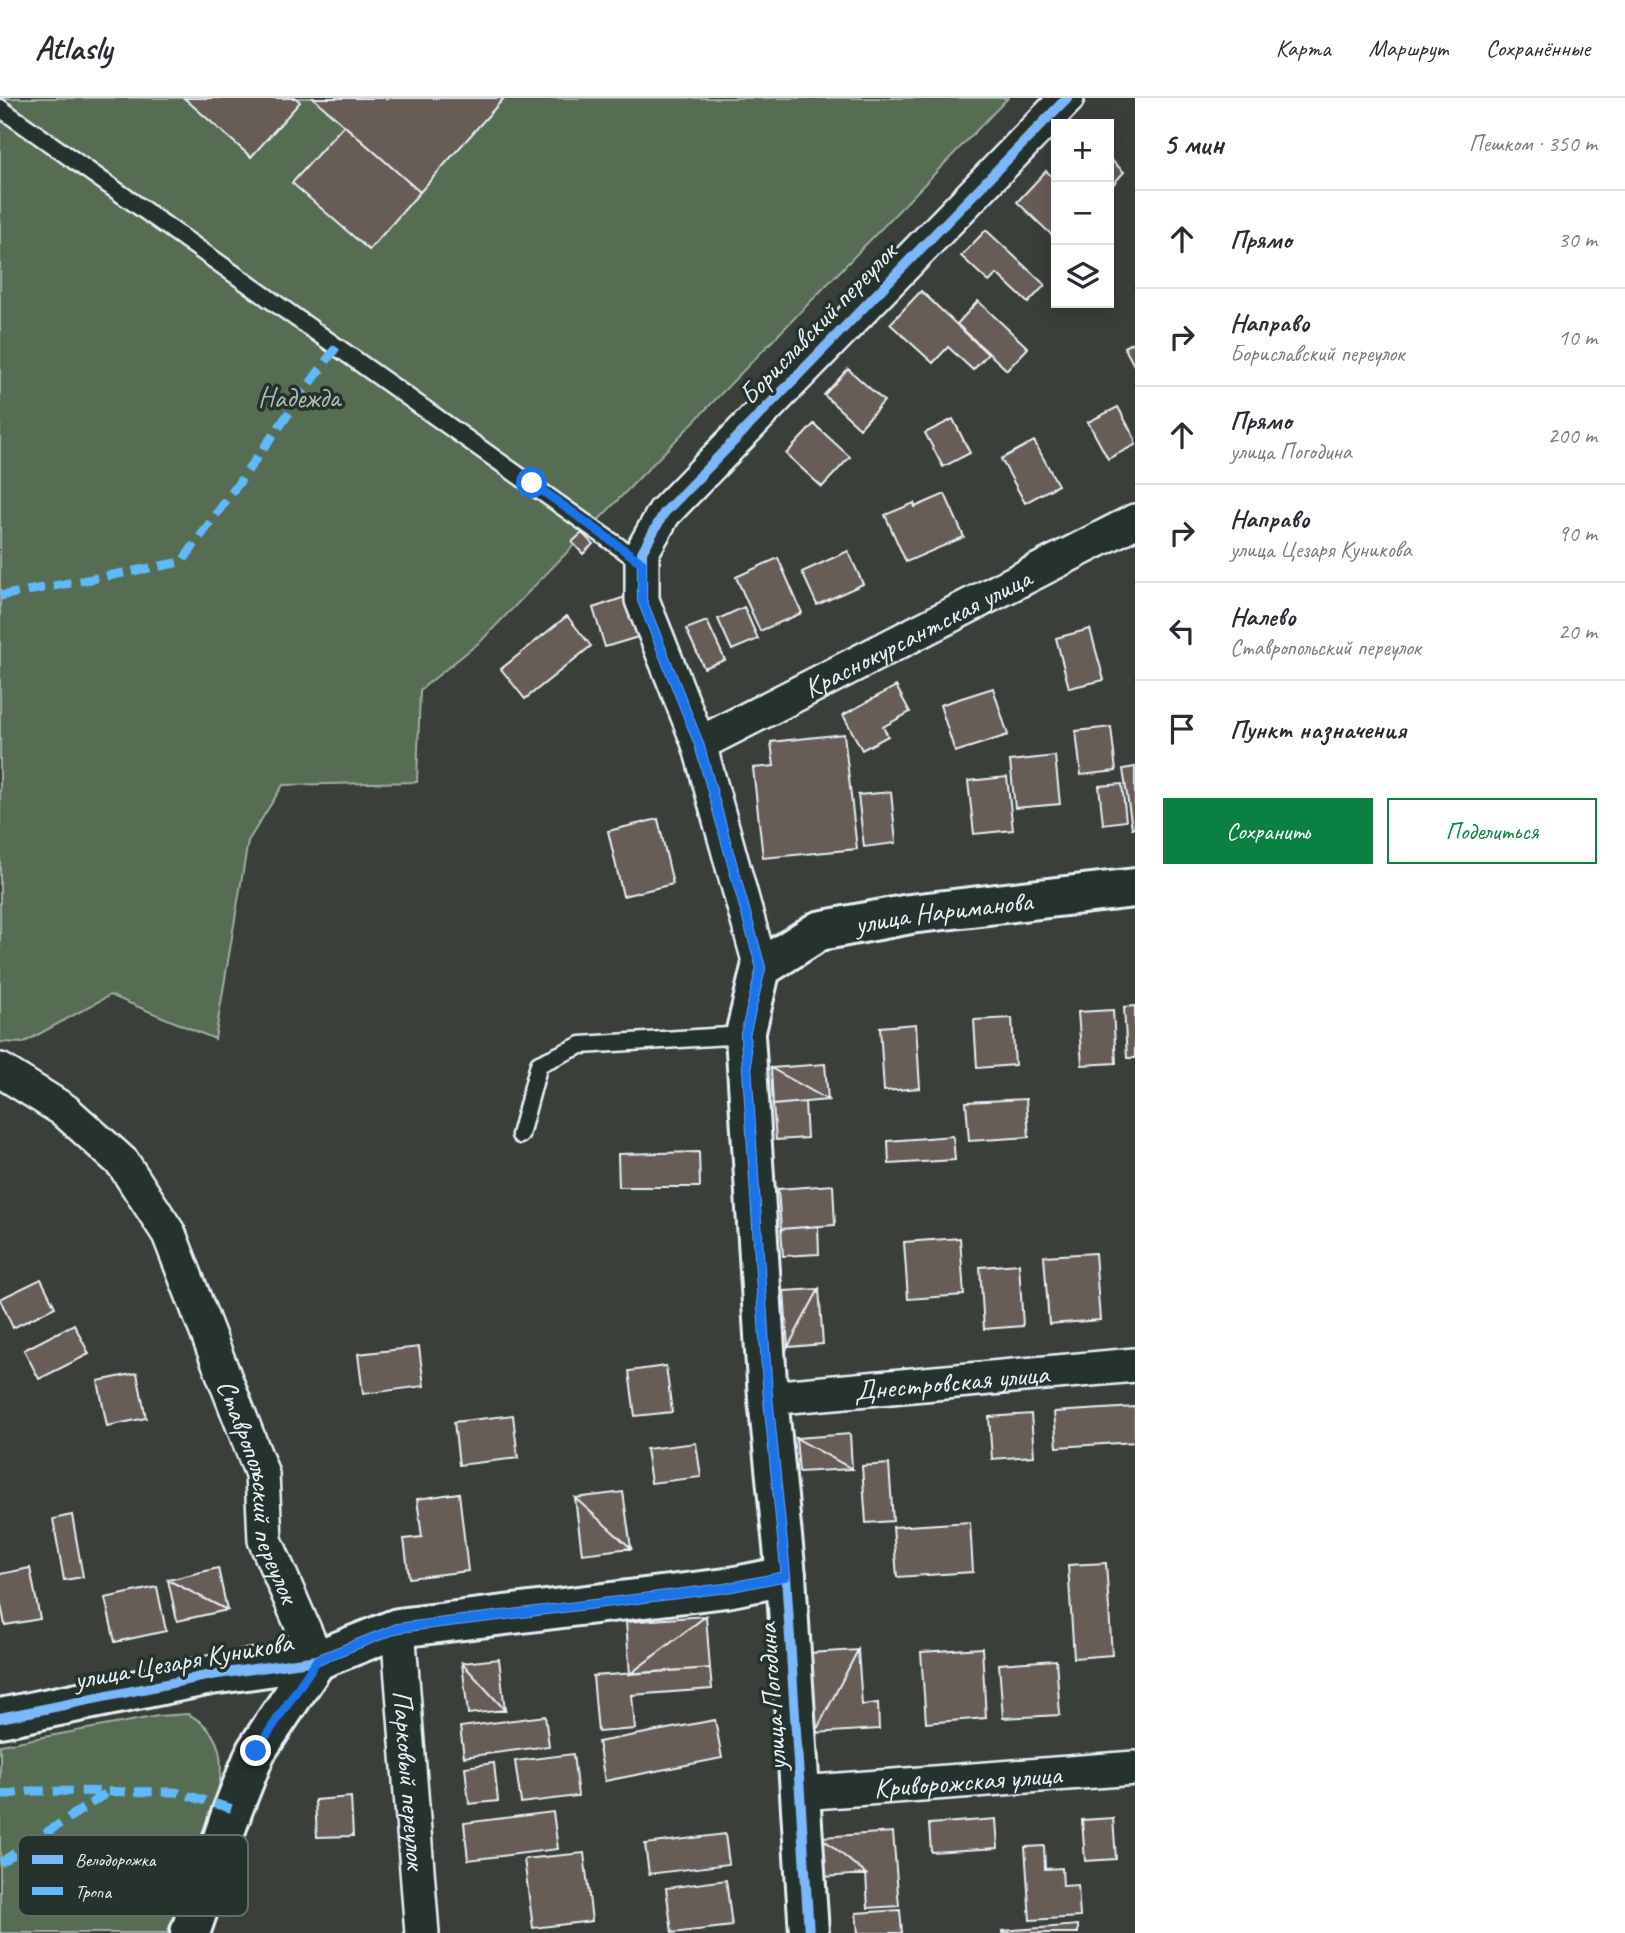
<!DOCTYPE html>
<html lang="ru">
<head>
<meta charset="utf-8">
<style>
  body { margin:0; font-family:Caveat,sans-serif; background:#f7f7f7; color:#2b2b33 }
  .controls { position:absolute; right:21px; top:21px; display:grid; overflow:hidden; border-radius:0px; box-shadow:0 4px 18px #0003 }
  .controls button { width:63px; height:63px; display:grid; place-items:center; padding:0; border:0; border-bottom:2px solid #e1e1e2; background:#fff; color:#2b2b33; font:35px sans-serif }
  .stop { position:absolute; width:21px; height:21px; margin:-16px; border:5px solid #1a73e8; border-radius:50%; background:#fff }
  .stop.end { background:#1a73e8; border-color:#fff; box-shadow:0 2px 7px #0008 }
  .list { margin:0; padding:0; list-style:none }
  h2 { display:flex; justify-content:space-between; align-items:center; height:91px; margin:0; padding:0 28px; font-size:30px }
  h2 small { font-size:23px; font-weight:400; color:#7c7c81 }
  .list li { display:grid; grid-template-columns:46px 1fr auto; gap:21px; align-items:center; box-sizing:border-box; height:98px; padding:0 28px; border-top:2px solid #e1e1e2 }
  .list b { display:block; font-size:26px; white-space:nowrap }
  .list p { margin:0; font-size:23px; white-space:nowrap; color:#7c7c81 }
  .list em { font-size:23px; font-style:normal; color:#7c7c81 }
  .actions { display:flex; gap:14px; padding:21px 28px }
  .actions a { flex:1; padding:16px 0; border:2px solid #0b8043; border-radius:0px; text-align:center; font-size:24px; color:#0b8043 }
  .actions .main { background:#0b8043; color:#fff }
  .icon { flex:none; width:38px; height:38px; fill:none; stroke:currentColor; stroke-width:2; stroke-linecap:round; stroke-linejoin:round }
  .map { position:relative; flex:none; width:1135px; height:1835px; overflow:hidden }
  header { display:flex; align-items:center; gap:42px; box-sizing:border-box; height:98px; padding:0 35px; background:#fff; border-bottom:2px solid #e1e1e2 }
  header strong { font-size:33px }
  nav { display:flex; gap:38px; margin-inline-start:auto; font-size:24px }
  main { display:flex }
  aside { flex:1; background:#fff }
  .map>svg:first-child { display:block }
  .green { fill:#566d52; stroke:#9fafa5; stroke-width:2 }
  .building { fill:#675b57; stroke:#e8f1f8; stroke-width:2 }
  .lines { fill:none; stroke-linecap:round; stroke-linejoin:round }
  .lane-casing { stroke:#e8f1f8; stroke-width:21 }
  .street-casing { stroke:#e8f1f8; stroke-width:38 }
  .secondary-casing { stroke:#e8f1f8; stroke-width:44 }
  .lane { stroke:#26332d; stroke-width:16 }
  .street { stroke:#26332d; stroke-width:33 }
  .secondary { stroke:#26332d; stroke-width:38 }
  .quiet { stroke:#60bafa; stroke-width:9; stroke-dasharray:18 9; stroke-linecap:butt }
  .cycleway-casing { stroke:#26332d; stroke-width:15 }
  .cycleway { stroke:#7ab7fb; stroke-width:10 }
  .route { stroke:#1a73e8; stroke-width:9 }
  .labels { text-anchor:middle; stroke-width:7; stroke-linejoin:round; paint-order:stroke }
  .street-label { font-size:28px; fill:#e8f1f8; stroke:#26332d }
  .park-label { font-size:28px; fill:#aebcb6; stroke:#26332d }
  .key { fill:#26332d; stroke:#606c6a; stroke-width:2 }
  .key-label { font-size:19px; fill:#e8f1f8 }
</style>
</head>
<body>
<header>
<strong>Atlasly</strong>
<nav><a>Карта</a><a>Маршрут</a><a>Сохранённые</a></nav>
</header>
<main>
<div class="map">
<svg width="1135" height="1835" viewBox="0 0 1135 1835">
  <rect width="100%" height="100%" fill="#3a3f3a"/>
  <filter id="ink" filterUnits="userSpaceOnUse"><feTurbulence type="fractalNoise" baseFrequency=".0143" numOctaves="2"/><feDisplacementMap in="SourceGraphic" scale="14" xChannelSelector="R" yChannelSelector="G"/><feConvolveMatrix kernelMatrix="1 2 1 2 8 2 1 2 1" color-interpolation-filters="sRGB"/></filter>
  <g filter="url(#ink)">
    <path class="green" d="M0 0H1008L481 543 420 592 417 684 283 687 248 743 215 941 110 897 23 945 0 944Z
      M188 1616C246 1645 213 1710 197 1754 187 1781 177 1808 167 1835H0V1647L158 1618Z"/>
    <path class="building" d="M184 0H296L300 4 251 59Z
      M313 0H504L420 94Z
      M344 27 420 94 369 152 292 85Z
      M1109 60 1124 74 1109 91Z
      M1046 73 1056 82V141L1017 104Z
      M986 132 1045 187 1028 205 997 176 989 184 961 158Z
      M921 193 988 256 973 272 948 249 933 265 890 226Z
      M978 203 1028 250 1007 272 957 226Z
      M1135 243V269L1124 249Z
      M848 271 884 303 860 330 824 297Z
      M1118 309 1135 341V347L1108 361 1088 324Z
      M953 321 970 355 943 369 925 335Z
      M814 326 850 359 822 389 786 356Z
      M1034 343 1058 387 1025 405 1001 361Z
      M945 396 964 439 906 464 885 417 914 405 915 409Z
      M582 435 593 446 583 456 572 444Z
      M848 453 863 486 817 507 802 474Z
      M778 460 802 515 760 533 736 479Z
      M625 499 638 539 605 549 593 510Z
      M744 509 758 541 732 552 718 521Z
      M567 518 591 548 525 601 501 571Z
      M707 523 725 562 704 570 686 531Z
      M1090 531 1104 582 1069 590 1056 540Z
      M896 588 910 614 883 629 888 638 862 652 843 617Z
      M993 590 1008 637 955 654 940 607Z
      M1111 629 1116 673 1081 677 1076 633Z
      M844 636 857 751 763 760 753 670 774 668 771 644Z
      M1055 658 1060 706 1015 710 1010 663Z
      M1135 669V730H1132L1123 671Z
      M1007 679 1013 732 974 736 968 683Z
      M1122 686 1126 723 1103 726 1099 688Z
      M891 694 896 745 864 749 858 697Z
      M658 721 673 786 623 798 608 733Z
      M1135 908V960H1127L1124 909Z
      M1113 912 1116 965 1082 967 1078 914Z
      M1012 920 1015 967 977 970 974 922Z
      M916 926 920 990 884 993 880 929Z
      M825 966 828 1002 771 970Z
      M771 970 828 1002 773 1007Z
      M1026 1001 1029 1039 969 1043 966 1004Z
      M805 1004 807 1040 776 1042 773 1007Z
      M953 1038 955 1062 889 1066 888 1043Z
      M699 1054 700 1089H619L618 1056Z
      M833 1087 835 1127 781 1131 778 1091Z
      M818 1128 819 1156 783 1158 781 1131Z
      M960 1140 964 1197 908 1201 904 1144Z
      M1095 1155 1100 1222 1049 1226 1044 1158Z
      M1019 1166 1023 1228 984 1231 980 1169Z
      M41 1181 55 1209 13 1230 0 1201Z
      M819 1191 823 1246 788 1249Z
      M819 1191 788 1249 784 1193Z
      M74 1226 89 1256 39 1281 24 1252Z
      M419 1249 424 1288 363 1296 358 1256Z
      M666 1268 672 1314 635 1318 629 1273Z
      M137 1275 146 1320 107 1328 98 1283Z
      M1135 1309V1344L1057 1349 1054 1314Z
      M1031 1316 1034 1358 992 1361 989 1319Z
      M513 1317 518 1360 459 1367 454 1324Z
      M850 1336 852 1371 796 1340Z
      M796 1340 852 1371 799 1374Z
      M696 1345 701 1379 651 1385 646 1351Z
      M889 1366 893 1423 866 1425 862 1368Z
      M623 1394 631 1450 575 1400Z
      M459 1395 468 1473 409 1480 404 1441 422 1439 417 1401Z
      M575 1400 631 1450 582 1456Z
      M72 1417 83 1479 64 1482 53 1421Z
      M970 1424 973 1474 897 1479 893 1429Z
      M1106 1465 1112 1557 1074 1560 1068 1467Z
      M30 1470 40 1521 5 1527 0 1502V1476Z
      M218 1470 227 1512 168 1482Z
      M168 1482 227 1512 177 1523Z
      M157 1489 166 1533 115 1544 105 1500Z
      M706 1518 630 1576 626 1524Z
      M706 1518 710 1570 630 1576Z
      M982 1550 986 1620 926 1625 921 1554Z
      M858 1552 862 1607 878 1605 879 1631 815 1635Z
      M858 1552 815 1635 809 1555Z
      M499 1561 505 1612 462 1565Z
      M1056 1562 1060 1617 1003 1620 999 1566Z
      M462 1565 505 1612 468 1616Z
      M710 1570 712 1591 632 1597 635 1631 598 1634 593 1578Z
      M545 1618 549 1648 464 1659 460 1629Z
      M715 1622 722 1660 605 1683 598 1644Z
      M573 1656 578 1698 521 1705 515 1663Z
      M494 1665 498 1703 469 1706 465 1669Z
      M351 1699 353 1738 317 1739 315 1702Z
      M553 1714 558 1751 468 1762 464 1725Z
      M1113 1720 1116 1761 1085 1763 1082 1722Z
      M996 1721 998 1750 931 1754 929 1726Z
      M893 1734 899 1808 868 1810 866 1776 821 1739Z
      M725 1736 729 1766 649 1776 645 1746Z
      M821 1739 866 1776 824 1779Z
      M1044 1748 1045 1771 1062 1770 1063 1788 1078 1787 1080 1819 1030 1822 1025 1749Z
      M584 1755 592 1823 533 1830 524 1761Z
      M726 1782 732 1828 672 1835 666 1790Z
      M900 1812 902 1835H858L856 1815Z
      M1078 1827V1835H1002V1833Z"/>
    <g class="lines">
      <g class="lane-casing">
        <path id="lane" d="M0 10 642 465
          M520 1037 539 966 581 947 745 937"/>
      </g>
      <g class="street-casing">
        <g id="street">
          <path id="s1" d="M699 646 1135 423"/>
          <path d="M761 870 699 646 642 502V454L664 415 1067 0"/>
          <path id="s2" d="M0 972 64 1012 123 1065 169 1136 262 1376 265 1442 317 1562"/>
          <path id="s3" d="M768 1300 1135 1267"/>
          <path id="s4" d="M398 1530 422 1835"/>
          <path id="s5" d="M800 1695 1135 1670"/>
        </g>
      </g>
      <g class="secondary-casing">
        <g id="secondary">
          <path d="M0 1620 211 1577 317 1562 398 1530 726 1490 786 1478"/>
          <path d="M190 1835 233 1711 256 1653 317 1562"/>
          <path id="s6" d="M809 1835 786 1478 768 1300 745 937 761 870 819 833 910 816 1135 790"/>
        </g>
      </g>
      <use href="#lane" class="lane"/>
      <use href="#street" class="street"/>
      <use href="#secondary" class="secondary"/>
      <path class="quiet" d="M0 498 182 464 337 248
        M0 1697 31 1693 176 1694 233 1711
        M0 1765 108 1694"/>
      <g class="cycleway-casing">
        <path id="cycleway" d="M0 1620 211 1577 317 1562 398 1530 726 1490 786 1478
          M809 1835 786 1478 768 1300 745 937 761 870 699 646 642 502V454L664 415 1067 0"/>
      </g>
      <use href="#cycleway" class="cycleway"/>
    </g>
  </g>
  <g class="lines" filter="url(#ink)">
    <path class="route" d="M256 1653 317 1562 398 1530 726 1490 786 1478 768 1300 745 937 761 870 699 646 642 502V465L532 385"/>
  </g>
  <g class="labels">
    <g class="street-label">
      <text transform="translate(817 225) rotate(-46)" y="10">Бориславский переулок</text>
      <text dy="10" stroke="none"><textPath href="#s1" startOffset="245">Краснокурсантская улица</textPath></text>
      <text dy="10" stroke="none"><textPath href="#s6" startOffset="1164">улица Нариманова</textPath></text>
      <text dy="10" stroke="none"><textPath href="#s3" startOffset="184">Днестровская улица</textPath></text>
      <text dy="10" stroke="none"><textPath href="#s2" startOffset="513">Ставропольский переулок</textPath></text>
      <text transform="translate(183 1562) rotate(-10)" y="10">улица Цезаря Куникова</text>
      <text transform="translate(771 1599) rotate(-94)" y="10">улица Погодина</text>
      <text dy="10" stroke="none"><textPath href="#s4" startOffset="152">Парковый переулок</textPath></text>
      <text dy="10" stroke="none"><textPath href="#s5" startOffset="168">Криворожская улица</textPath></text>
    </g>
    <g class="park-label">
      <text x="299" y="309">Надежда</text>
    </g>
  </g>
  <rect x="18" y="1737" width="230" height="81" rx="10" class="key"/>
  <rect x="32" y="1757" width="31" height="9" fill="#7ab7fb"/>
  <rect x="32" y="1789" width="31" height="8" fill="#60bafa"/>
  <g class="key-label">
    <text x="75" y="1768">Велодорожка</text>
    <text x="75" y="1800">Тропа</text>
  </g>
</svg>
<div class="controls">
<button>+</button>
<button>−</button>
<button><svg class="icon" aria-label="layers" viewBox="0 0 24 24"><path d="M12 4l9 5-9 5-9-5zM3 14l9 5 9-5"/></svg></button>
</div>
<div class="stop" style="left:532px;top:385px"></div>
<div class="stop end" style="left:256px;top:1653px"></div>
</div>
<aside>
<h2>5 мин<small>Пешком · 350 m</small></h2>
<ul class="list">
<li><svg class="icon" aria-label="ahead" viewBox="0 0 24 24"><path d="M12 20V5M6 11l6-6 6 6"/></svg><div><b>Прямо</b></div><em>30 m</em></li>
<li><svg class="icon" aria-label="right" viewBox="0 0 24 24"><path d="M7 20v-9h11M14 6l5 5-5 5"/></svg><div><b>Направо</b><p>Бориславский переулок</p></div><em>10 m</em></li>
<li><svg class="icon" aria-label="ahead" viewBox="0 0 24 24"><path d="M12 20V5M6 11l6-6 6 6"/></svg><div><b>Прямо</b><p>улица Погодина</p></div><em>200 m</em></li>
<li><svg class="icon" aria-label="right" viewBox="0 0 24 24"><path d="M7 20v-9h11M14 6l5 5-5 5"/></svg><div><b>Направо</b><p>улица Цезаря Куникова</p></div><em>90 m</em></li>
<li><svg class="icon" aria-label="left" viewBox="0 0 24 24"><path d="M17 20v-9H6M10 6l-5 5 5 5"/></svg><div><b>Налево</b><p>Ставропольский переулок</p></div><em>20 m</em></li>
<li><svg class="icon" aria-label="arrive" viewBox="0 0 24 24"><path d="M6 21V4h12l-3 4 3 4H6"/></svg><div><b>Пункт назначения</b></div></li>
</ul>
<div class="actions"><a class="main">Сохранить</a><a>Поделиться</a></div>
</aside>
</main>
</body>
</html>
